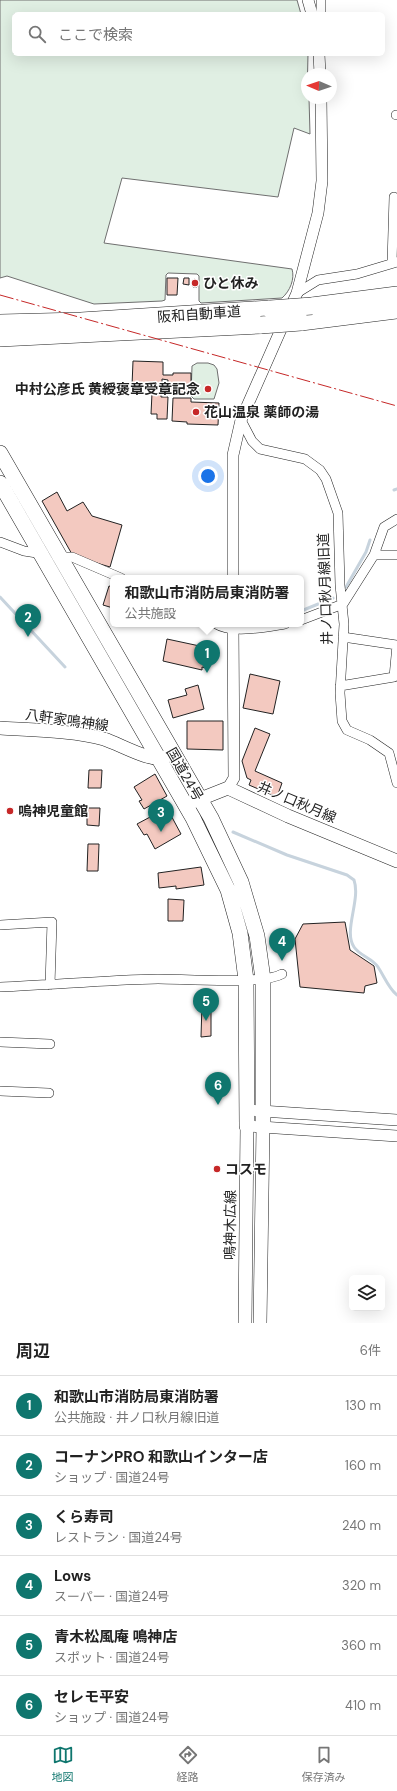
<!DOCTYPE html>
<html lang="ja">
<head>
<meta charset="utf-8">
<style>
  body { margin:0; font-family:"DM Sans","Noto Sans JP",sans-serif; background:#f6f6f6; color:#222 }
  .controls { position:absolute; right:12px; bottom:12px; display:grid; overflow:hidden; border-radius:6px; box-shadow:0 4px 16px #0002 }
  .controls button { width:36px; height:36px; display:grid; place-items:center; padding:0; border:0; border-bottom:1px solid #e0e0e0; background:#fff; color:#222; font:20px sans-serif }
  .compass { position:absolute; left:301px; top:68px; width:36px; height:36px; border-radius:50%; background:#fff; box-shadow:0 4px 16px #0002; rotate:272deg }
  .you { position:absolute; left:208px; top:476px; width:14px; height:14px; margin:-10px; border:3px solid #fff; border-radius:50%; background:#1a73e8; box-shadow:0 0 0 6px #1a73e833 }
  .badge { display:grid; place-items:center; width:26px; height:26px; border-radius:50%; background:#0f766e; color:#fff; font-size:13px; font-weight:700 }
  .pin { position:absolute; translate:-50% -33px; filter:drop-shadow(0 1px 2px #0008) }
  .pin::after { content:''; position:absolute; top:21px; width:14px; height:12px; background:inherit; clip-path:polygon(0 0,100% 0,50% 100%) }
  .popup { position:absolute; left:110px; top:575px; width:194px; height:52px; box-sizing:border-box; display:grid; place-content:center; border-radius:6px; background:#fff; filter:drop-shadow(0 1px 3px #0005); font-size:13px; white-space:nowrap; color:#767676 }
  .popup b { font-size:15px; color:#222 }
  .popup::after { content:''; position:absolute; left:50%; top:100%; margin-left:-8px; border:8px solid transparent; border-top-color:#fff }
  .list { margin:0; padding:0; list-style:none }
  h2 { display:flex; justify-content:space-between; align-items:center; height:52px; margin:0; padding:0 16px; font-size:17px }
  h2 small { font-size:13px; font-weight:400; color:#767676 }
  .list li { display:grid; grid-template-columns:26px 1fr auto; gap:12px; align-items:center; box-sizing:border-box; height:60px; padding:0 16px; border-top:1px solid #e0e0e0 }
  .list b { display:block; font-size:15px; white-space:nowrap }
  .list p { margin:0; font-size:13px; white-space:nowrap; color:#767676 }
  .list em { font-size:13px; font-style:normal; color:#767676 }
  .icon { flex:none; width:22px; height:22px; fill:none; stroke:currentColor; stroke-width:2; stroke-linecap:round; stroke-linejoin:round }
  .map { position:relative; flex:none; width:397px; height:1323px; overflow:hidden }
  .search { position:absolute; background:#fff; box-shadow:0 4px 16px #0002; left:12px; right:12px; top:12px; height:44px; display:flex; align-items:center; gap:10px; box-sizing:border-box; padding:0 14px; border-radius:6px; color:#767676; font-size:15px }
  .sheet { height:412px; background:#fff }
  nav { display:flex; justify-content:space-around; align-items:center; box-sizing:border-box; height:56px; border-top:1px solid #e0e0e0; background:#fff; font-size:11px; color:#767676 }
  nav a { display:grid; justify-items:center; gap:2px }
  nav .on { color:#0f766e }
  .map>svg:first-child { display:block }
  .green { fill:#e0efe3; stroke:#6f6f6f }
  .lines { fill:none; stroke-linecap:round; stroke-linejoin:round }
  .stream { stroke:#c7d3dd; stroke-width:3 }
  .building { fill:#f3c9c0; stroke:#222 }
  .minor-casing { stroke:#222; stroke-width:10 }
  .tertiary-casing { stroke:#222; stroke-width:12 }
  .secondary-casing { stroke:#222; stroke-width:14 }
  .trunk-casing { stroke:#222; stroke-width:16 }
  .motorway-casing { stroke:#222; stroke-width:18 }
  .minor { stroke:#fff; stroke-width:9 }
  .tertiary { stroke:#fff; stroke-width:11 }
  .secondary { stroke:#fff; stroke-width:13 }
  .trunk { stroke:#fff; stroke-width:15 }
  .motorway { stroke:#fff; stroke-width:17 }
  .motorway-bridge-casing { stroke:#222; stroke-width:18; stroke-linecap:butt }
  .motorway-bridge { stroke:#fff; stroke-width:17 }
  .power { stroke:#c62828; stroke-width:1; stroke-dasharray:14 3 2 3; stroke-linecap:butt }
  .poi-dot { fill:#c62828; stroke:#fff; stroke-width:1.5 }
  .labels { text-anchor:middle; stroke-width:3; stroke-linejoin:round; paint-order:stroke }
  .poi-label { font-size:14px; font-weight:bold; fill:#222; stroke:#fff; text-anchor:start }
  .street-label { font-size:14px; fill:#222; stroke:#fff }
</style>
</head>
<body>
<div class="map">
<svg width="397" height="1323" viewBox="0 0 397 1323">
  <rect width="100%" height="100%" fill="#fff"/>
  <path class="green" d="M0 0H297L301 14H14V54H308L307 98H309L310 134 294 128 278 197 122 178 104 243 292 269C295 279 290 291 282 298L201 303 199 301V276L197 274 168 273 166 275 165 300 162 301 94 304 7 276 0 278Z
    M197 363H208L214 365 217 369 219 383 214 399H194L191 396 192 366Z"/>
  <g class="lines">
    <path class="stream" d="M394 490 397 489
      M346 587 366 552 370 540
      M0 597 65 667
      M301 611 333 598
      M233 832 287 855 347 875 354 880C361 900 343 931 354 947 360 956 372 958 378 967 384 976 389 989 397 995"/>
  </g>
  <path class="building" d="M167 278H178L177 295H167Z
    M184 278H189V285L183 284Z
    M194 279 197 280V287H193Z
    M133 361 163 362V375H173V373H191V392L167 393 168 380 162 379V387L132 386Z
    M152 393H161V397H168L167 419H157V414H151Z
    M173 398H191V402L219 403 218 425 187 424V422L172 421Z
    M57 492 67 511 83 502 92 516 122 525 110 567 73 556 42 501Z
    M109 586 113 587V608L103 605Z
    M167 639 209 648 208 652 211 653 206 668 202 667V670L163 661Z
    M250 674 280 681 273 714 243 708Z
    M198 685 204 709 173 718 168 700 187 695 185 689Z
    M187 721H223V750L187 749Z
    M255 728 270 734 255 771 282 783 277 797 249 785 251 780 247 778 242 761Z
    M89 770H102L101 788H88Z
    M155 774 167 796 144 809 139 801 142 800 134 787Z
    M87 808H100L99 826 87 825Z
    M167 808 181 834 155 849 147 834 144 835 137 824Z
    M88 844H99L98 871H87Z
    M201 867 204 885 176 889V886L159 888 158 873Z
    M168 899 184 900 183 921H168Z
    M345 922 350 950 374 966 377 983 365 986 364 993 300 987 295 939 303 924Z
    M202 1004 211 1005V1036L201 1037Z"/>
  <g class="lines">
    <g class="minor-casing">
      <path id="minor" d="M321 0V14
        M396 115H397
        M392 263 394 197
        M297 293 318 280 357 274 397 262
        M241 420 252 441 260 449 305 459 320 470 326 479 338 513 340 585 344 624 340 693 342 721 347 730 370 740 389 753 397 783
        M0 542 24 551 43 554
        M374 555H397
        M57 557H72L121 578
        M301 620 343 604 374 555 384 527 397 519
        M216 624C232 634 266 627 285 624
        M340 686 394 677 397 645 343 637
        M0 925 52 922 50 985
        M0 987C53 985 106 980 158 979 184 979 263 985 282 974
        M0 1042 50 1044
        M0 1091 49 1093"/>
    </g>
    <g class="tertiary-casing">
      <path id="tertiary" d="M308 0 312 14
        M319 54 320 74
        M233 578V455L241 420 297 293 318 213 322 181 321 98
        M228 788 234 778 233 624
        M247 1110 397 1120
        M247 1126 397 1136"/>
    </g>
    <g class="secondary-casing">
      <path id="secondary" d="M0 728C31 730 76 731 104 739 120 744 151 763 165 757
        M185 805 228 788 288 816 397 861
        M245 1323 247 1126
        M260 1323 263 1127"/>
    </g>
    <g class="trunk-casing">
      <path id="trunk" d="M0 453 211 818 241 882 257 936 263 979V1127
        M0 483 193 818 228 890 240 933 246 980 247 1126"/>
    </g>
    <g class="motorway-casing">
      <path id="motorway" d="M312 306 397 295
        M301 322 397 310
        M0 323 81 321 270 309
        M0 338 261 325"/>
    </g>
    <use href="#minor" class="minor"/>
    <use href="#tertiary" class="tertiary"/>
    <use href="#secondary" class="secondary"/>
    <use href="#trunk" class="trunk"/>
    <use href="#motorway" class="motorway"/>
    <g class="motorway-bridge-casing">
      <path id="motorway-bridge" d="M270 309 312 306
        M261 325 301 322"/>
    </g>
    <use href="#motorway-bridge" class="motorway-bridge"/>
    <path class="power" d="M0 295 397 406"/>
  </g>
  <g class="poi-dot">
    <circle cx="195" cy="283" r="4"/>
    <circle cx="208" cy="389" r="4"/>
    <circle cx="196" cy="412" r="4"/>
    <circle cx="10" cy="811" r="4"/>
    <circle cx="217" cy="1169" r="4"/>
  </g>
  <g class="labels">
    <g class="poi-label">
      <text x="203" y="288">ひと休み</text>
      <text x="200" y="394" text-anchor="end">中村公彦氏 黄綬褒章受章記念</text>
      <text x="204" y="417">花山温泉 薬師の湯</text>
      <text x="18" y="816">嗚神児童館</text>
      <text x="225" y="1174">コスモ</text>
    </g>
    <g class="street-label">
      <text transform="translate(199 314) rotate(-4)" y="5">阪和自動車道</text>
      <text transform="translate(325 589) rotate(-92)" y="5">井ノ口秋月線旧道</text>
      <text transform="translate(67 720) rotate(8)" y="5">八軒家鳴神線</text>
      <text transform="translate(185 774) rotate(60)" y="5">国道24号</text>
      <text transform="translate(297 802) rotate(23)" y="5">井ノ口秋月線</text>
      <text transform="translate(230 1225) rotate(-89)" y="5">鳴神木広線</text>
    </g>
  </g>
</svg>
<div class="controls">
<button><svg class="icon" aria-label="layers" viewBox="0 0 24 24"><path d="M12 4l9 5-9 5-9-5zM3 14l9 5 9-5"/></svg></button>
</div>
<svg class="compass" viewBox="-18 -18 36 36"><path d="M0-13l5 13h-10z" fill="#e53935"/><path d="M0 13l5-13h-10z" fill="#767676"/></svg>
<div class="you"></div>
<div class="pin badge" style="left:207px;top:673px">1</div>
<div class="popup"><b>和歌山市消防局東消防署</b>公共施設</div>
<div class="pin badge" style="left:28px;top:637px">2</div>
<div class="pin badge" style="left:161px;top:832px">3</div>
<div class="pin badge" style="left:282px;top:961px">4</div>
<div class="pin badge" style="left:206px;top:1021px">5</div>
<div class="pin badge" style="left:218px;top:1105px">6</div>
<div class="search"><svg class="icon" aria-label="search" viewBox="0 0 24 24"><circle cx="10" cy="10" r="6"/><path d="M15 15l6 6"/></svg>ここで検索</div>
</div>
<section class="sheet">
<h2>周辺<small>6件</small></h2>
<ul class="list">
<li><span class="badge">1</span><div><b>和歌山市消防局東消防署</b><p>公共施設 · 井ノ口秋月線旧道</p></div><em>130 m</em></li>
<li><span class="badge">2</span><div><b>コーナンPRO 和歌山インター店</b><p>ショップ · 国道24号</p></div><em>160 m</em></li>
<li><span class="badge">3</span><div><b>くら寿司</b><p>レストラン · 国道24号</p></div><em>240 m</em></li>
<li><span class="badge">4</span><div><b>Lows</b><p>スーパー · 国道24号</p></div><em>320 m</em></li>
<li><span class="badge">5</span><div><b>青木松風庵 鳴神店</b><p>スポット · 国道24号</p></div><em>360 m</em></li>
<li><span class="badge">6</span><div><b>セレモ平安</b><p>ショップ · 国道24号</p></div><em>410 m</em></li>
</ul>
</section>
<nav>
<a class="on"><svg class="icon" aria-label="map" viewBox="0 0 24 24"><path d="M3 6l6-2 6 2 6-2v14l-6 2-6-2-6 2zM9 4v14M15 6v14"/></svg>地図</a>
<a><svg class="icon" aria-label="directions" viewBox="0 0 24 24"><path d="M12 3l9 9-9 9-9-9zM9 14v-3h6M13 9l2 2-2 2"/></svg>経路</a>
<a><svg class="icon" aria-label="saved" viewBox="0 0 24 24"><path d="M7 4h10v16l-5-4-5 4z"/></svg>保存済み</a>
</nav>
</body>
</html>
